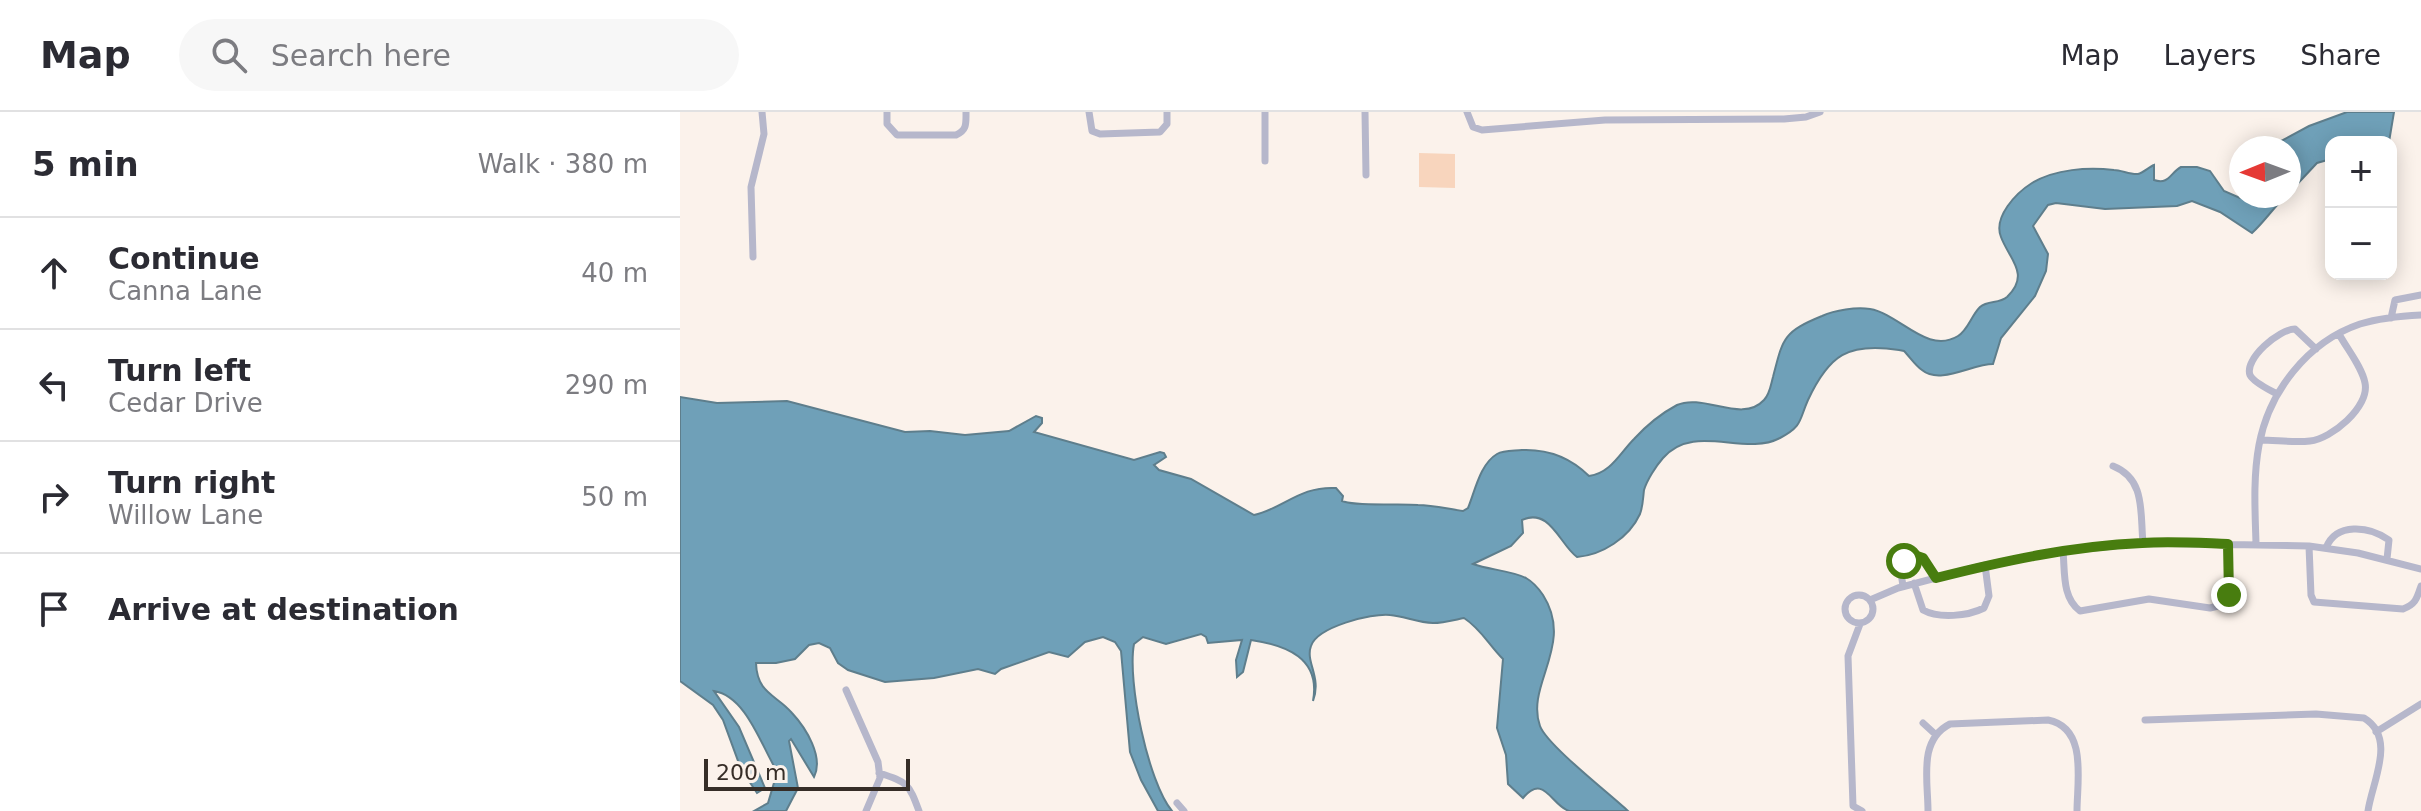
<!DOCTYPE html>
<html lang="en">
<head>
<meta charset="utf-8">
<style>
  body { margin:0; font-family:"DejaVu Sans",sans-serif; background:#f7f7f7; color:#2b2b33 }
  .controls { position:absolute; right:24px; top:24px; display:grid; overflow:hidden; border-radius:16px; box-shadow:0 4px 20px #0003 }
  .controls button { width:72px; height:72px; display:grid; place-items:center; padding:0; border:0; border-bottom:2px solid #e1e1e2; background:#fff; color:#2b2b33; font:40px sans-serif }
  .compass { position:absolute; left:1549px; top:24px; width:72px; height:72px; border-radius:50%; background:#fff; box-shadow:0 4px 20px #0003; rotate:269deg }
  .scale { position:absolute; left:24px; bottom:20px; width:206px; box-sizing:border-box; padding-left:8px; border:4px solid #362d27; border-top:0; font-size:22px; line-height:28px; white-space:nowrap; color:#362d27; -webkit-text-stroke:6px #fbf2eb; paint-order:stroke }
  .stop { position:absolute; width:24px; height:24px; margin:-18px; border:6px solid #487d0f; border-radius:50%; background:#fff }
  .stop.end { background:#487d0f; border-color:#fff; box-shadow:0 2px 8px #0008 }
  .list { margin:0; padding:0; list-style:none }
  h2 { display:flex; justify-content:space-between; align-items:center; height:104px; margin:0; padding:0 32px; font-size:34px }
  h2 small { font-size:26px; font-weight:400; color:#7c7c81 }
  .list li { display:grid; grid-template-columns:52px 1fr auto; gap:24px; align-items:center; box-sizing:border-box; height:112px; padding:0 32px; border-top:2px solid #e1e1e2 }
  .list b { display:block; font-size:30px; white-space:nowrap }
  .list p { margin:0; font-size:26px; white-space:nowrap; color:#7c7c81 }
  .list em { font-size:26px; font-style:normal; color:#7c7c81 }
  .icon { flex:none; width:44px; height:44px; fill:none; stroke:currentColor; stroke-width:2; stroke-linecap:round; stroke-linejoin:round }
  .map { position:relative; flex:none; width:1741px; height:699px; overflow:hidden }
  header { display:flex; align-items:center; gap:48px; box-sizing:border-box; height:112px; padding:0 40px; background:#fff; border-bottom:2px solid #e1e1e2 }
  header strong { font-size:38px }
  nav { display:flex; gap:44px; margin-inline-start:auto; font-size:28px }
  .search { width:560px; height:72px; background:#f7f7f7; display:flex; align-items:center; gap:20px; box-sizing:border-box; padding:0 28px; border-radius:44px; color:#7c7c81; font-size:30px }
  main { display:flex }
  aside { flex:1; background:#fff }
  .map>svg:first-child { display:block }
  .green { fill:#f8d5bd }
  .water { fill:#6fa0b8; stroke:#5e7e8c; stroke-width:2 }
  .lines { fill:none; stroke-linecap:round; stroke-linejoin:round }
  .minor { stroke:#b6b7cb; stroke-width:7 }
  .route { stroke:#487d0f; stroke-width:10 }
</style>
</head>
<body>
<header>
<strong>Map</strong>
<div class="search"><svg class="icon" aria-label="search" viewBox="0 0 24 24"><circle cx="10" cy="10" r="6"/><path d="M15 15l6 6"/></svg>Search here</div>
<nav><a>Map</a><a>Layers</a><a>Share</a></nav>
</header>
<main>
<aside>
<h2>5 min<small>Walk · 380 m</small></h2>
<ul class="list">
<li><svg class="icon" aria-label="ahead" viewBox="0 0 24 24"><path d="M12 20V5M6 11l6-6 6 6"/></svg><div><b>Continue</b><p>Canna Lane</p></div><em>40 m</em></li>
<li><svg class="icon" aria-label="left" viewBox="0 0 24 24"><path d="M17 20v-9H6M10 6l-5 5 5 5"/></svg><div><b>Turn left</b><p>Cedar Drive</p></div><em>290 m</em></li>
<li><svg class="icon" aria-label="right" viewBox="0 0 24 24"><path d="M7 20v-9h11M14 6l5 5-5 5"/></svg><div><b>Turn right</b><p>Willow Lane</p></div><em>50 m</em></li>
<li><svg class="icon" aria-label="arrive" viewBox="0 0 24 24"><path d="M6 21V4h12l-3 4 3 4H6"/></svg><div><b>Arrive at destination</b></div></li>
</ul>
</aside>
<div class="map">
<svg width="1741" height="699" viewBox="0 0 1741 699">
  <rect width="100%" height="100%" fill="#fbf2eb"/>
  <path class="green" d="M739 41 775 42V76L739 75Z"/>
  <path class="water" d="M1667 0H1714L1709 30H1651V47L1637 51 1609 81V36H1588L1629 14Z
    M1474 53V68C1489 73 1490 61 1501 55H1517L1530 59 1544 79 1560 86 1606 84C1593 96 1585 109 1572 121L1540 100 1512 89 1497 94 1425 97 1376 91 1368 93 1353 114 1368 142 1366 159 1355 184 1321 226 1313 252C1292 252 1260 273 1242 258 1235 253 1230 245 1224 239L1219 238C1168 230 1149 243 1128 288 1119 308 1123 314 1100 326 1064 345 1014 310 983 346 976 354 967 368 964 378 963 386 963 394 960 402 949 426 922 443 897 445 880 433 870 395 842 408L843 421 831 434 793 452C809 458 829 458 846 466 853 470 859 477 863 483 895 533 845 573 860 614 867 633 930 682 948 699 936 699 899 699 889 699 871 693 864 661 843 686L828 672 826 643 817 616 823 547C809 533 801 517 784 506 774 508 763 511 753 511 738 511 724 504 710 503 691 501 637 515 631 534 625 550 642 565 633 589 641 546 606 533 571 528L563 560 557 565 556 548 562 528 528 531 526 525 521 522 486 532 463 525 454 532C447 569 468 670 492 699H478L461 668 450 640 441 539 435 530 423 525 405 530 388 545 369 540 321 557 315 562 298 557 254 566 205 570 168 558 158 551 150 536 139 531 129 533 115 547 96 551H76C77 582 97 583 112 601 126 616 144 645 134 665L111 627 109 629 118 676 106 699H74L88 691 96 664 94 654C80 630 65 584 34 579L59 615 85 676 77 681 61 657 43 608 33 593 0 569V285L37 291 107 289 225 320 250 319 285 323 329 319 356 304 362 306V311L354 320 454 348 480 340 484 341 486 345 474 353 479 358 511 367 574 403C605 396 619 374 656 376L663 384 662 389C676 395 720 391 738 393 753 393 768 397 783 399L788 396C795 379 800 352 817 342 824 338 834 339 842 338 868 337 890 345 909 364 931 361 940 341 954 327 966 314 982 301 997 293 1024 281 1062 312 1084 288 1090 282 1091 272 1093 265 1103 226 1103 220 1142 204 1155 198 1176 195 1190 197 1220 202 1247 243 1278 224 1288 218 1291 204 1300 195 1308 188 1319 192 1327 185 1351 162 1329 147 1321 125 1313 105 1336 81 1352 71 1375 57 1408 55 1434 58 1441 58 1451 63 1458 62 1463 61 1469 55 1474 53Z"/>
  <g class="lines">
    <path class="minor" d="M207 0V12L217 23H276C287 18 286 12 286 0
      M409 0 412 19 420 22 480 20 487 12V0
      M585 0V49
      M685 0 686 63
      M787 0 793 15 802 18 925 8 1104 7 1126 5 1140 0
      M73 145 71 75 84 22 82 0
      M1711 206 1715 188 1741 183
      M1597 282C1590 278 1574 271 1570 263 1564 247 1599 217 1615 217L1636 237
      M1580 328C1596 328 1614 331 1630 329 1651 327 1690 295 1685 271 1682 255 1667 237 1659 222
      M1433 354C1466 367 1460 401 1463 431
      M1576 431C1575 399 1573 365 1579 333 1589 280 1627 230 1680 212 1700 206 1721 204 1741 203
      M1629 434 1631 483 1634 490 1723 497C1736 492 1737 486 1741 474
      M1646 436C1656 410 1689 414 1709 428L1707 447
      M1383 439C1385 460 1382 486 1400 499L1469 487 1530 496 1538 494 1549 483 1548 432
      M1234 471 1243 498C1259 507 1288 504 1304 496L1309 484 1305 453
      M1223 474 1221 461 1224 449 1237 444 1243 446 1256 466
      M1165 497a14 14 0 1 1 28 0a14 14 0 1 1-28 0Z
      M1190 488 1218 476 1305 453 1375 440 1463 431 1629 434 1678 441 1741 457
      M1180 512 1168 544 1173 694 1182 699
      M166 578 198 650 200 666 186 699
      M1465 608 1636 602 1684 606C1717 626 1692 670 1688 699
      M1243 611 1255 622
      M1696 620 1741 592
      M199 661C228 670 229 672 239 699
      M497 691 504 699
      M1248 699C1248 668 1238 628 1270 612L1368 608C1408 616 1397 669 1397 699"/>
  </g>
  <g class="lines">
    <path class="route" d="M1224 449 1237 444 1243 446 1256 466C1323 449 1392 434 1462 431 1491 429 1520 431 1548 432L1549 483"/>
  </g>
</svg>
<div class="controls">
<button>+</button>
<button>−</button>
</div>
<svg class="compass" viewBox="-18 -18 36 36"><path d="M0-13l5 13h-10z" fill="#e53935"/><path d="M0 13l5-13h-10z" fill="#7c7c81"/></svg>
<div class="scale">200 m</div>
<div class="stop" style="left:1224px;top:449px"></div>
<div class="stop end" style="left:1549px;top:483px"></div>
</div>
</main>
</body>
</html>
